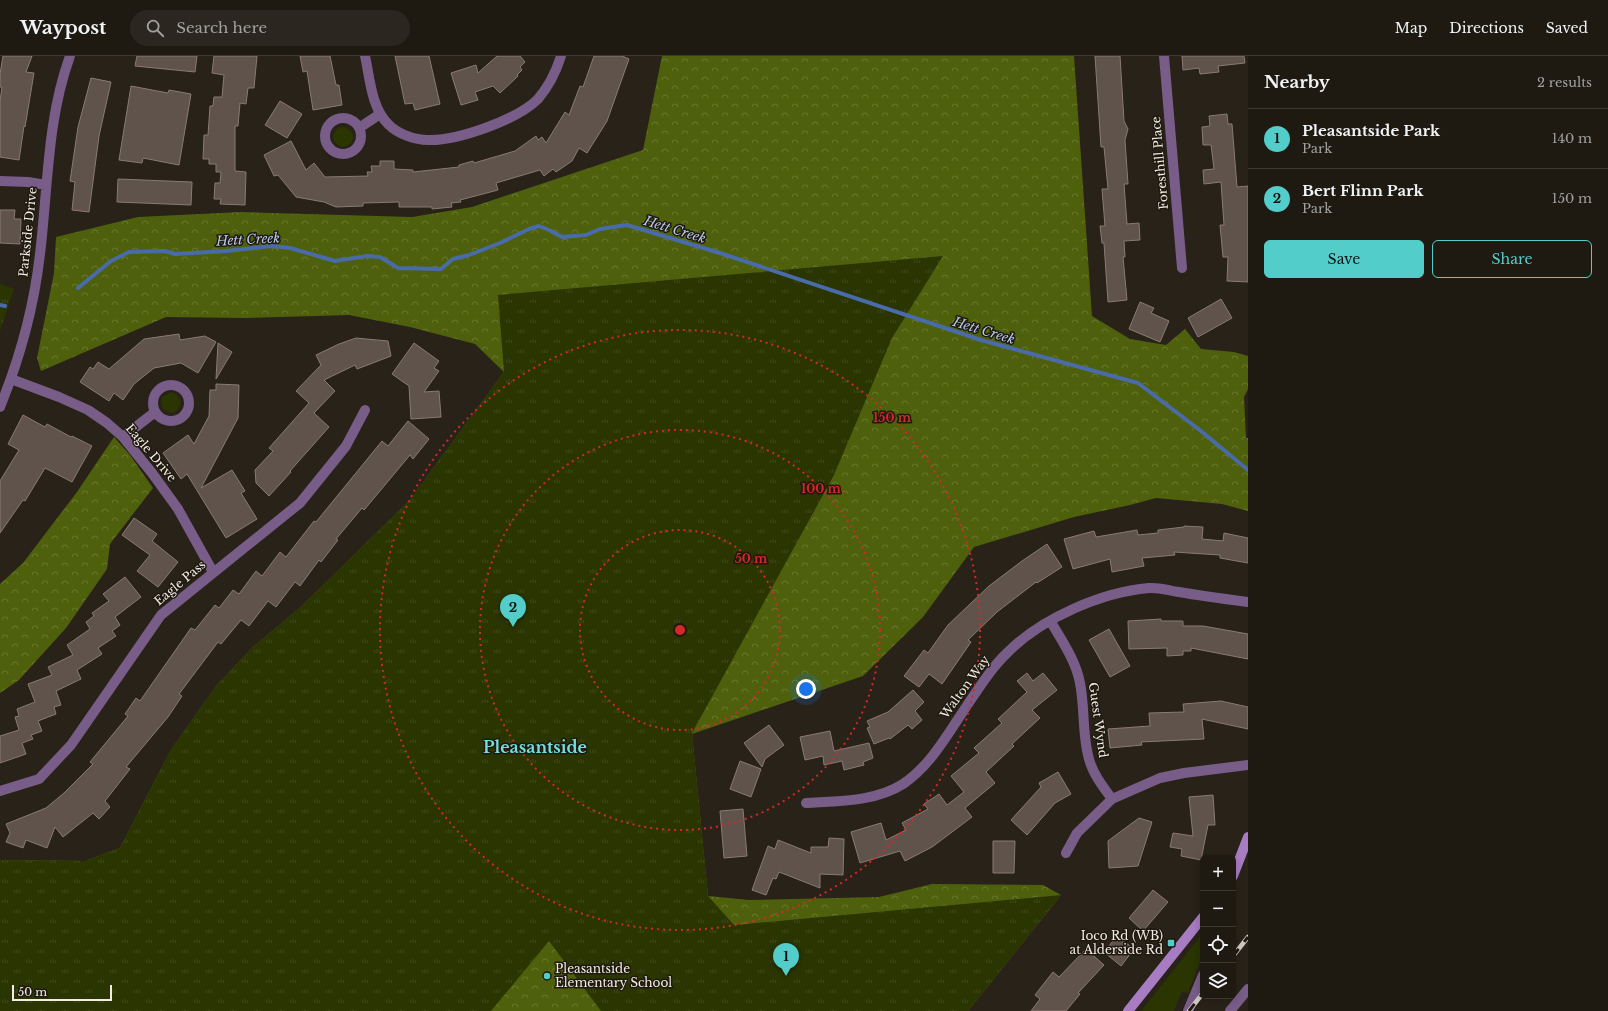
<!DOCTYPE html>
<html lang="en">
<head>
<meta charset="utf-8">
<style>
  body { margin:0; font-family:"Libre Baskerville",serif; background:#2b2720; color:#f1f3f6 }
  .controls { position:absolute; right:12px; bottom:12px; display:grid; overflow:hidden; border-radius:6px; box-shadow:0 2px 10px #0003 }
  .controls button { width:36px; height:36px; display:grid; place-items:center; padding:0; border:0; border-bottom:1px solid #3c3832; background:#1e1a12; color:#f1f3f6; font:20px sans-serif }
  .scale { position:absolute; left:12px; bottom:10px; width:100px; box-sizing:border-box; padding-left:4px; border:2px solid #f1ede6; border-top:0; font-size:11px; line-height:14px; white-space:nowrap; color:#f1ede6; -webkit-text-stroke:3px #1f190f; paint-order:stroke }
  .you { position:absolute; left:806px; top:633px; width:14px; height:14px; margin:-10px; border:3px solid #fff; border-radius:50%; background:#1a73e8; box-shadow:0 0 0 6px #1a73e833 }
  .badge { display:grid; place-items:center; width:26px; height:26px; border-radius:50%; background:#53cdc9; color:#111; font-size:13px; font-weight:700 }
  .pin { position:absolute; translate:-50% -33px; filter:drop-shadow(0 1px 2px #0008) }
  .pin::after { content:''; position:absolute; top:21px; width:14px; height:12px; background:inherit; clip-path:polygon(0 0,100% 0,50% 100%) }
  .list { margin:0; padding:0; list-style:none }
  h2 { display:flex; justify-content:space-between; align-items:center; height:52px; margin:0; padding:0 16px; font-size:17px }
  h2 small { font-size:13px; font-weight:400; color:#a1a19f }
  .list li { display:grid; grid-template-columns:26px 1fr auto; gap:12px; align-items:center; box-sizing:border-box; height:60px; padding:0 16px; border-top:1px solid #3c3832 }
  .list b { display:block; font-size:15px; white-space:nowrap }
  .list p { margin:0; font-size:13px; white-space:nowrap; color:#a1a19f }
  .list em { font-size:13px; font-style:normal; color:#a1a19f }
  .actions { display:flex; gap:8px; padding:12px 16px }
  .actions a { flex:1; padding:9px 0; border:1px solid #53cdc9; border-radius:6px; text-align:center; font-size:14px; color:#53cdc9 }
  .actions .main { background:#53cdc9; color:#111 }
  .icon { flex:none; width:22px; height:22px; fill:none; stroke:currentColor; stroke-width:2; stroke-linecap:round; stroke-linejoin:round }
  .map { position:relative; flex:none; width:1248px; height:955px; overflow:hidden }
  header { display:flex; align-items:center; gap:24px; box-sizing:border-box; height:56px; padding:0 20px; background:#1e1a12; border-bottom:1px solid #3c3832 }
  header strong { font-size:19px }
  nav { display:flex; gap:22px; margin-inline-start:auto; font-size:14px }
  .search { width:280px; height:36px; background:#2b2720; display:flex; align-items:center; gap:10px; box-sizing:border-box; padding:0 14px; border-radius:22px; color:#a1a19f; font-size:15px }
  main { display:flex }
  aside { flex:1; background:#1e1a12 }
  .map>svg:first-child { display:block }
  .grass { fill:#2a3502 }
  .forest { fill:url(#forest-crowns) }
  .park { fill:url(#park-tufts) }
  .lines { fill:none; stroke-linecap:round; stroke-linejoin:round }
  .stream { stroke:#4a6ba9; stroke-width:4 }
  .building { fill:#60534c; stroke:#897b73 }
  .minor { stroke:#785d88; stroke-width:10 }
  .secondary { stroke:#a87cc3; stroke-width:10 }
  .rail-casing { stroke:#cfcbc3; stroke-width:4.5 }
  .rail { stroke:#1f190f; stroke-width:3; stroke-dasharray:9; stroke-linecap:butt }
  .ring { fill:none; stroke:#d62828; stroke-width:2; stroke-dasharray:2 4 }
  .poi-dot { fill:#53cdc9; stroke:#1f190f; stroke-width:1.5 }
  .labels { text-anchor:middle; stroke-width:3; stroke-linejoin:round; paint-order:stroke }
  .street-label { font-size:12px; fill:#f1ede6; stroke:#1f190f }
  .poi-label { font-size:12px; fill:#f1ede6; stroke:#1f190f; text-anchor:end }
  .water-label { font-size:13px; font-style:italic; fill:#b8ccef; stroke:#1f190f }
  .district-label { font-size:16px; font-weight:bold; fill:#73dfdb; stroke:#1f190f }
  .centre { fill:#d62828; stroke:#1f190f; stroke-width:2 }
  .ring-label { font-size:12px; text-anchor:middle; font-weight:bold; fill:#d62828; stroke:#1f190f; stroke-width:3; stroke-linejoin:round; paint-order:stroke }
</style>
</head>
<body>
<header>
<strong>Waypost</strong>
<div class="search"><svg class="icon" aria-label="search" viewBox="0 0 24 24"><circle cx="10" cy="10" r="6"/><path d="M15 15l6 6"/></svg>Search here</div>
<nav><a>Map</a><a>Directions</a><a>Saved</a></nav>
</header>
<main>
<div class="map">
<svg width="1248" height="955" viewBox="0 0 1248 955">
  <defs>
    <pattern id="forest-crowns" width="20" height="18" patternUnits="userSpaceOnUse"><rect width="20" height="18" fill="#4e600c"/><path d="M2 6a3 3 0 1 1 6 0M12 15a3 3 0 1 1 6 0" fill="none" stroke="#68772f"/></pattern>
    <pattern id="park-tufts" width="24" height="20" patternUnits="userSpaceOnUse"><rect width="24" height="20" fill="#2a3502"/><path d="M3 7l-1-3M5 7V3M7 7l1-3M15 17l-1-3M17 17v-4M19 17l1-3" fill="none" stroke="#3f491b"/></pattern>
  </defs>
  <rect width="100%" height="100%" fill="#282218"/>
  <path class="grass" d="M333 81a10 10 0 1 1 20 0a10 10 0 1 1-20 0Z
    M171 336C183 339 184 353 172 357L163 353 161 347 162 341Z
    M1203 877V899L1188 937 1182 936 1174 955H1141Z"/>
  <path class="forest" d="M662 0H1074L1092 260 1130 283 1166 289 1185 273 1201 293 1234 296 1248 300V333L1244 341 1246 382H1248V455L1222 448 1156 442 1130 449 1074 461 974 491 923 561 863 620 692 678 708 840 749 844 879 841 932 828 1043 829 1061 839 968 955H0V804L85 805 120 792 171 694 217 629 253 591 301 551 410 444 504 316 475 288 410 271 349 259 246 262 166 261 41 315 37 302 54 217 56 181 138 161 241 156 412 161 472 151 643 94Z
    M114 381 130 399 153 432 110 488 107 513 66 572 19 624 0 637V528L23 507 77 436Z"/>
  <path class="park" d="M943 200 892 282 834 419 692 677 708 840 734 869 1061 839 968 955H601L549 885 491 955H0V804L85 805 120 792 171 694 217 629 253 591 301 551 410 444 504 316 498 239Z
    M0 228 14 233 0 275Z"/>
  <g class="lines">
    <path class="stream" d="M78 232 111 205 129 196 165 195 175 198 226 195 272 190 290 192 335 205 367 200 380 201 398 212 441 213 453 203 469 199 500 187 529 173 539 170 549 174 562 181 586 179 600 173 627 169 723 198 981 284 1138 327 1201 375 1248 414
      M0 249 5 250"/>
  </g>
  <path class="building" d="M3 0H32L26 16 34 17 25 71 24 70 19 104 0 101V45L2 31H0V18Z
    M137 0H197L195 16 135 10Z
    M214 0H257L254 32H248L246 48 240 47 238 70H235V115L246 116 245 149 220 148 221 143H214L215 127H220L221 116H216V108H209V103H203L204 79H208L210 50H213L214 41H222L224 19 212 17Z
    M300 0H330L336 29H339L342 49 313 54 307 15 303 16Z
    M395 0H429L440 48 415 54 413 47 405 48Z
    M497 0H520L525 6 520 11 522 14 517 19 518 20 500 37 493 30 475 36 478 44 461 49 451 17 476 9 478 17Z
    M594 0H622L629 3 607 65 587 97 579 92 572 105 556 116 553 113 544 120 540 114 496 127 498 134 460 144 461 146 451 147 452 151 432 153V151H399V146L363 147V150L336 151 324 146 296 141 278 119 274 120 264 99 291 85 306 114 314 107 325 121 368 120 367 116H372L371 110H380V105H394V113L413 114V116L459 111V109L473 105 474 107 515 95 536 80 538 84 542 81 546 87 565 56 569 59 580 30 583 31Z
    M1095 0H1120L1124 65 1128 73 1125 84 1128 128H1124L1127 168 1139 167 1140 184 1124 185 1125 201H1123L1127 244 1108 246 1104 187H1102L1100 170H1105L1102 133H1108L1104 91H1101Z
    M1182 0H1244L1245 7 1218 10 1219 16 1200 18 1199 12 1183 14Z
    M91 22 111 26 99 80 89 156 72 154 75 126 70 125 78 71Z
    M131 30 168 37 169 34 191 38 179 109 143 102 142 107 119 104Z
    M280 45 302 58 287 82 265 69Z
    M1227 58 1228 68H1232L1237 131 1248 130V226L1227 225 1228 201H1223L1220 169H1224L1221 126 1204 128 1203 114 1214 113 1211 89H1203L1202 71 1210 70 1209 60Z
    M118 123 192 126 191 149 117 146Z
    M0 154H15L14 163H21L20 188 0 187Z
    M1221 243 1232 262 1198 281 1188 262Z
    M1140 246 1154 252 1151 257 1169 265 1160 286 1129 273Z
    M179 278 180 284 205 280 216 286 198 317 181 307 154 312 134 328 123 344 114 337 109 345 80 326 90 311 93 313 98 306 109 313 144 283Z
    M356 282 388 285 391 300 357 313 355 309 324 324 335 335 314 357 329 371 290 415 291 416 269 440 256 427 255 414 273 395 269 392 309 347 296 335 321 309 316 299 339 288Z
    M218 287 232 296 216 323Z
    M414 287 439 305 434 312 439 315 424 336 439 335 441 361 411 363 409 330 392 318Z
    M216 328 239 329 238 362 201 432 232 414 245 435 241 437 257 463 226 482 187 418 181 423 163 397 188 379 194 388 209 360 210 334H216Z
    M23 359 45 371 47 368 71 381 72 380 92 390 72 426 45 412 25 445 23 444 0 477V425L19 394 8 388Z
    M408 365 429 383 413 403 410 399 364 454 362 452 336 483 338 484 321 506 319 504 300 530 295 526 276 551 268 545 249 570 241 564 221 588 218 586 179 638 182 640 168 661 126 711 130 713 105 745 110 751 99 763 93 757 63 781 55 771 47 792 26 784 23 792 6 786 10 777 6 768 46 752 64 737 93 708 90 706 128 660 125 658 136 642 140 645 191 572 195 574 215 549 219 552 233 534 239 538 256 515 262 520 280 496 286 501 314 465 316 466 382 385 388 390Z
    M134 462 157 478 152 485 178 506 158 531 137 515 150 499 122 479Z
    M1184 470 1203 471 1202 483 1223 485 1224 477 1248 482V507L1220 502V499L1174 496 1175 499 1142 502 1144 510 1112 516 1110 503 1073 513 1064 483 1094 475 1096 481 1137 474 1138 479 1158 477V474L1184 471Z
    M1047 488 1062 511 1037 527 1036 526 997 556 968 584 971 586 942 628 929 618 919 631 904 620 924 594 928 597 948 569 989 530 1022 505Z
    M125 521 141 541 115 561 120 569 112 575 116 580 98 592 102 598 77 614 81 623 56 635 61 649 54 651 56 658 38 665 42 675 31 679 33 683 22 687 26 698 0 707V680L19 674 15 661 19 660 17 653 35 646 28 628 52 619 48 611 73 599 67 589 90 573 86 566 94 560 92 557 109 545 103 538Z
    M1161 563V565H1183V570H1203L1248 578V603L1191 592V595H1183V599L1167 600V592L1129 593 1128 565Z
    M1109 573 1130 610 1110 621 1089 584Z
    M1027 617 1033 625 1043 617 1057 634 1032 654 1040 662 1012 688 1014 690 986 716 995 727 965 752 972 761 932 791 905 805 900 795 860 807 851 776 881 767 886 784 906 774 902 767 928 753 924 748 939 738 947 749 964 736 951 720 979 697 974 692 1002 667 998 663 1027 636 1017 625Z
    M913 634 924 646 915 655 922 664 912 673 908 669 890 683 889 682 874 688 867 672 870 671 867 665 888 656Z
    M1221 645 1248 651V673L1202 663 1204 683 1141 686 1142 689 1110 692 1108 673 1150 670 1149 657 1184 656 1183 648Z
    M769 669 784 689 765 703 762 711 744 687Z
    M830 675 834 695 869 687 873 702 863 706 864 709 844 714 842 705 824 709 823 700 805 704 800 681Z
    M740 705 761 713 751 741 730 733Z
    M1058 716 1071 738 1055 747 1027 779 1011 764 1041 731 1039 727Z
    M1213 739 1215 769H1208L1201 804 1181 800 1182 793 1170 791 1173 777 1193 780 1189 741Z
    M743 753 747 800 724 802 720 755Z
    M1139 762 1152 766 1138 810 1109 812 1108 785Z
    M829 782 844 783 843 819 820 818V832L779 816 776 823 773 822 766 839 752 834 768 790 775 793 778 784 811 797V791H828Z
    M993 785H1015L1014 817H993Z
    M1153 834 1168 846 1143 875 1129 862Z
    M1117 880 1134 893 1121 910 1104 896Z
    M1086 893 1104 909 1078 937 1080 938 1066 955H1031L1040 943 1035 939 1053 916 1059 921Z"/>
  <g class="lines">
    <path class="minor" d="M365 0C370 22 371 52 389 69 398 78 415 84 428 84 457 85 517 64 538 43 549 30 556 16 561 0
      M1164 0 1182 212
      M325 80a18 18 0 1 1 36 0a18 18 0 1 1-36 0Z
      M359 72 380 58
      M0 125 28 126 46 129
      M11 323 59 341 88 354 107 367 123 381 152 417 178 453 213 516
      M153 347a18 18 0 1 1 36 0a18 18 0 1 1-36 0Z
      M0 351C20 302 34 251 40 198 48 132 47 63 70 0
      M123 381 155 356
      M1051 566C1062 585 1076 605 1080 627 1085 652 1082 679 1089 703 1093 718 1103 731 1112 743
      M0 735 39 723 71 689 161 559 300 447 346 390 365 354
      M806 747C837 745 875 746 903 728 931 709 947 679 966 651 979 632 991 612 1008 596 1042 562 1102 536 1149 532 1159 531 1170 535 1179 536 1202 540 1225 543 1248 546
      M1066 797 1077 777 1112 743 1160 722 1184 717 1248 709
      M1188 955 1203 919
      M1230 955 1248 933"/>
    <path class="secondary" d="M1233 820 1248 781
      M1128 955 1203 861"/>
    <g class="rail-casing">
      <path id="rail" d="M1233 900 1248 881
        M1189 955 1203 937"/>
    </g>
    <use href="#rail" class="rail"/>
  </g>
  <g class="ring">
    <circle cx="680" cy="574" r="100"/>
    <circle cx="680" cy="574" r="200"/>
    <circle cx="680" cy="574" r="300"/>
  </g>
  <g class="poi-dot">
    <rect x="1167" y="883" width="8" height="8" rx="2"/>
    <circle cx="547" cy="920" r="4"/>
  </g>
  <g class="labels">
    <g class="street-label">
      <text transform="translate(1160 107) rotate(-95)" y="4">Foresthill Place</text>
      <text transform="translate(28 176) rotate(-84)" y="4">Parkside Drive</text>
      <text transform="translate(151 397) rotate(50)" y="4">Eagle Drive</text>
      <text transform="translate(180 527) rotate(-40)" y="4">Eagle Pass</text>
      <text transform="translate(965 631) rotate(-54)" y="4">Walton Way</text>
      <text transform="translate(1098 664) rotate(82)" y="4">Guest Wynd</text>
    </g>
    <g class="poi-label">
      <text x="1163" y="884">Ioco Rd (WB)<tspan x="1163" dy="14">at Alderside Rd</tspan></text>
      <text x="555" y="917" text-anchor="start">Pleasantside<tspan x="555" dy="14">Elementary School</tspan></text>
    </g>
    <g class="water-label">
      <text transform="translate(675 173) rotate(17)" y="5">Hett Creek</text>
      <text transform="translate(248 183) rotate(-3)" y="5">Hett Creek</text>
      <text transform="translate(984 274) rotate(17)" y="5">Hett Creek</text>
    </g>
    <g class="district-label">
      <text x="535" y="697">Pleasantside</text>
    </g>
  </g>
  <circle cx="680" cy="574" r="6" class="centre"/>
  <g class="ring-label">
    <text x="892" y="366">150 m</text>
    <text x="821" y="437">100 m</text>
    <text x="751" y="507">50 m</text>
  </g>
</svg>
<div class="controls">
<button>+</button>
<button>−</button>
<button><svg class="icon" aria-label="locate" viewBox="0 0 24 24"><circle cx="12" cy="12" r="6"/><path d="M12 2v4M12 18v4M2 12h4M18 12h4"/></svg></button>
<button><svg class="icon" aria-label="layers" viewBox="0 0 24 24"><path d="M12 4l9 5-9 5-9-5zM3 14l9 5 9-5"/></svg></button>
</div>
<div class="scale">50 m</div>
<div class="you"></div>
<div class="pin badge" style="left:786px;top:920px">1</div>
<div class="pin badge" style="left:513px;top:571px">2</div>
</div>
<aside>
<h2>Nearby<small>2 results</small></h2>
<ul class="list">
<li><span class="badge">1</span><div><b>Pleasantside Park</b><p>Park</p></div><em>140 m</em></li>
<li><span class="badge">2</span><div><b>Bert Flinn Park</b><p>Park</p></div><em>150 m</em></li>
</ul>
<div class="actions"><a class="main">Save</a><a>Share</a></div>
</aside>
</main>
</body>
</html>
